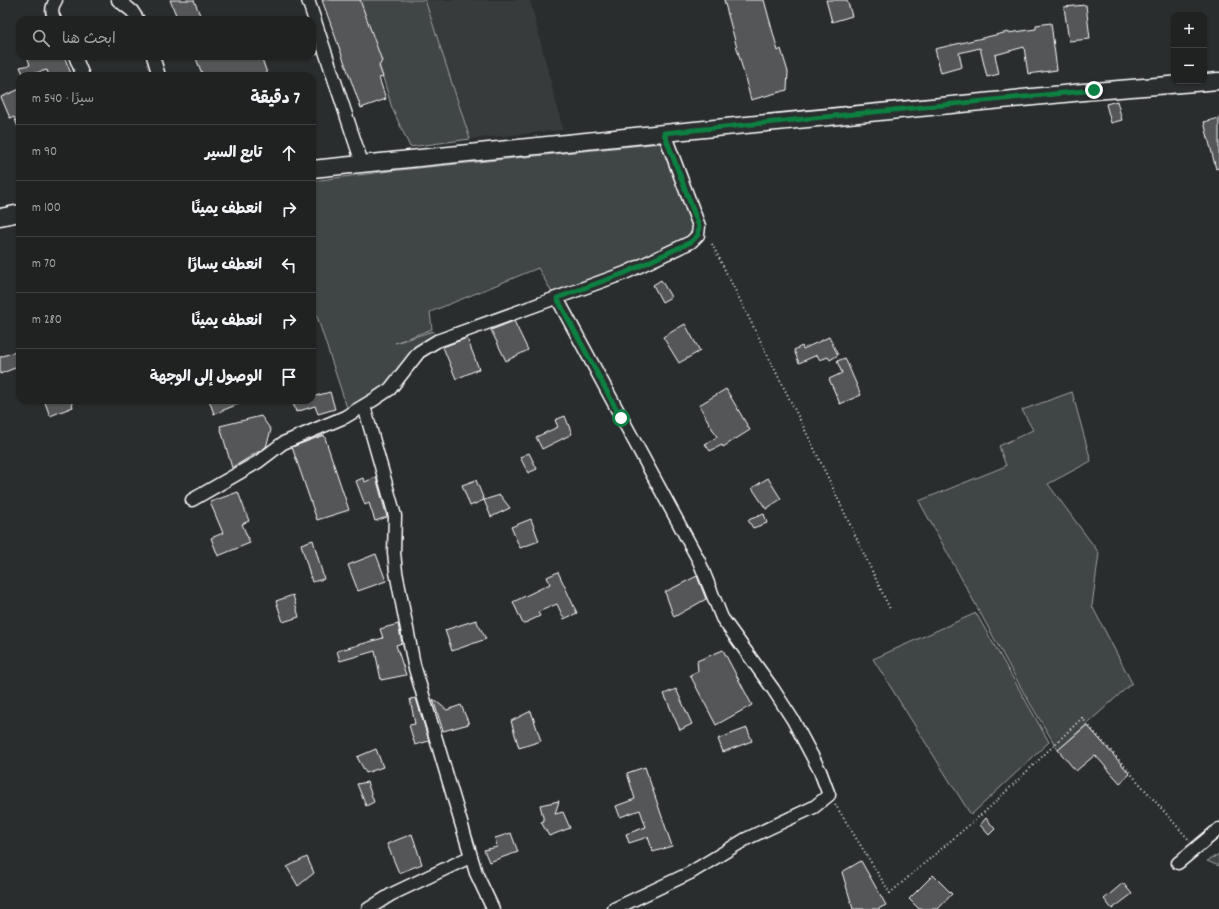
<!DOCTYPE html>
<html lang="ar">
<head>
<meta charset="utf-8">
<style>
  body { margin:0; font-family:Dekko,"Playpen Sans Arabic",sans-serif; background:#2d2f2f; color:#f1f3f6; direction:rtl }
  .controls { position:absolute; right:12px; top:12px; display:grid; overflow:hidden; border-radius:8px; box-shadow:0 1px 3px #0004 }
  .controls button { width:36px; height:36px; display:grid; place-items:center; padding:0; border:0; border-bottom:1px solid #3d3f40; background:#202222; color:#f1f3f6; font:20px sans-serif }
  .stop { position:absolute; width:12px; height:12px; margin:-9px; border:3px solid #0b8043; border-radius:50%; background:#fff }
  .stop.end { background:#0b8043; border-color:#fff; box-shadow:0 1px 4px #0008 }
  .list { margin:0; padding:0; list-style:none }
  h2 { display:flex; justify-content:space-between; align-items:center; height:52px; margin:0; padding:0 16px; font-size:17px }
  h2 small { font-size:13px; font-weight:400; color:#a2a4a5 }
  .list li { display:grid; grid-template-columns:26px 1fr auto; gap:12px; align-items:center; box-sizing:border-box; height:56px; padding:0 16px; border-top:1px solid #3d3f40 }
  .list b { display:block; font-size:15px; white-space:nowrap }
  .list em { font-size:13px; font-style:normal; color:#a2a4a5 }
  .icon { flex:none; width:22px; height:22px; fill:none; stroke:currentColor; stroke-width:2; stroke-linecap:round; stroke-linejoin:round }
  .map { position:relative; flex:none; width:1219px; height:909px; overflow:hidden; direction:ltr }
  .search { position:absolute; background:#202222; box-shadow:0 1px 3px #0004; left:16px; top:16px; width:300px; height:44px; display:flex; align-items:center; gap:10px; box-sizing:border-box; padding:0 14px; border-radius:12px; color:#a2a4a5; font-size:15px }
  .panel { position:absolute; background:#202222; box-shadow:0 1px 3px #0004; left:16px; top:72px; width:300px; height:332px; border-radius:12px; direction:rtl }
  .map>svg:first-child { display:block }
  .built { fill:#373a3b }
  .green { fill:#414445; stroke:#a0a2a2 }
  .building { fill:#555758; stroke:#fff }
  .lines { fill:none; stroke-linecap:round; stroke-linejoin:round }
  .street-casing { stroke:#fff; stroke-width:15 }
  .secondary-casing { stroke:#fff; stroke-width:19 }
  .path { stroke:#fff; stroke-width:2; stroke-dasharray:1 3; stroke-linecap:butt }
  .street { stroke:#2a2d2e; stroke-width:12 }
  .secondary { stroke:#2a2d2e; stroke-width:16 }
  .route { stroke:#0b8043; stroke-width:5 }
</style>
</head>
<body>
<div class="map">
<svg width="1219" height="909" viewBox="0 0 1219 909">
  <rect width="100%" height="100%" fill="#2a2d2e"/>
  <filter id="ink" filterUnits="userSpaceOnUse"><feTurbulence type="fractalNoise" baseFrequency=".025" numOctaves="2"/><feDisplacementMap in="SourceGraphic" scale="8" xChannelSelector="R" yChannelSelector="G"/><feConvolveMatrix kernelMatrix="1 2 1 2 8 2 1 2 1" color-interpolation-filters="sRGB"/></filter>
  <g filter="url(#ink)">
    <path class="built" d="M425 0H530L563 130 470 139Z"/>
    <path class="green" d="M360 0H425L470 139 410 147 392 108Z
      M662 143 694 228 693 234 610 275 554 296 538 268 430 312 432 329 395 343 433 331 436 336 372 397 347 408 312 301V181L390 171Z
      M1072 392 1091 461 1048 484 1099 553 1092 606 1132 683 1058 750 1024 693 919 501 1006 466 999 446 1033 430 1022 410Z
      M976 613 1049 742 971 815 873 659Z
      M1219 854V866L1207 861Z"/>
    <path class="building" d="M170 0H194L202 20H178Z
      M322 0H360L382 61 379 66 383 77 379 78 386 99 361 108Z
      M724 0H764L778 51 781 49 788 72 787 90 751 100Z
      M826 0H847L852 16 832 22Z
      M1086 5 1090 39 1069 41 1064 7Z
      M1051 23 1057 70 1028 74 1024 47 995 55 999 74 987 77 980 48 959 53 962 67 941 73 935 49 1008 32V33L1036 29V25Z
      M312 36 318 54 312 56Z
      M27 56H64L72 76H49L47 70 24 76 20 67 30 65Z
      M195 56H261L268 76H203Z
      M20 89V132L14 117 10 118 1 97Z
      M1117 101 1122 120 1111 123 1106 104Z
      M1219 118V168L1216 169 1204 122Z
      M661 280 671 297 662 302 653 285Z
      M514 321 528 350 506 361 491 330Z
      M685 324 700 351 679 363 663 337Z
      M829 337 838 355 830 360 828 357 820 360 817 355 799 363 794 350 802 346 803 349Z
      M467 338 479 369 456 379 443 347Z
      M20 350V366L0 374V357Z
      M845 358 861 395 840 404 829 379 842 373 837 361Z
      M726 389 750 430 723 447 722 445 710 451 705 444 717 437 699 405Z
      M330 392 335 409 318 414 315 406 296 412 293 403 312 400V397Z
      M44 400H71L73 407 50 416Z
      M209 400H248L214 414Z
      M261 416 271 430 266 447 232 468 220 426Z
      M565 416 572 434 542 449 536 437 558 427 555 420Z
      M324 435 349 510 317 520 292 447Z
      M529 453 537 469 528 473 520 457Z
      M376 477 387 517 375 521 369 503 365 505 356 481 363 478 365 482Z
      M768 478 781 499 766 509 752 488Z
      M476 480 484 500 470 506 462 485Z
      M238 492 249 521 242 524 250 543 218 556 211 538 223 533 210 502Z
      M500 495 510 508 491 517 484 500Z
      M764 514 767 523 753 528 748 520Z
      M531 519 539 541 520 548 511 527Z
      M313 540 324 579 312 582 301 544Z
      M376 554 386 581 358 591 348 565Z
      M558 572 577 613 564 619 557 604 538 612 540 616 523 624 513 602 550 584 547 577Z
      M697 576 706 599 674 617 665 592Z
      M293 595 299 617 283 622 276 601Z
      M476 620 486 639 452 651 445 630Z
      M398 624 402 643 396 645 406 675 381 680 375 651 340 661 337 651 383 638 380 629Z
      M723 650 752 705 716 725 690 675 698 671 697 661Z
      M676 689 692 724 680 730 664 694Z
      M416 698 429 741 415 745 409 725 415 724 410 699Z
      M433 699 447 710 461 705 469 724 443 731Z
      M531 711 541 741 519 748 511 721Z
      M1087 725 1130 774 1120 783 1095 755 1076 771 1058 750Z
      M747 728 752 741 723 752 718 739Z
      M376 749 383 767 366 773 357 757Z
      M645 767 672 846 653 852 648 837 629 843 626 834 646 827 640 810 620 817 616 806 635 799 627 773Z
      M367 782 374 802 366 806 357 784Z
      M559 801 555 814 563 812 570 828 549 836 541 822 544 821 540 805Z
      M986 818 995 829 989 835 980 825Z
      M511 833 518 852 489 862 484 850 497 847 495 838Z
      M412 834 422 864 399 873 387 844Z
      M307 857 314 873 298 886 287 867Z
      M861 861 886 905 878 909H853L842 872Z
      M933 875 952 894 938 909H919L909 899Z
      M1123 883 1132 894 1112 909 1104 899Z"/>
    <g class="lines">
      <g class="street-casing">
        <path id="street" d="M118 0 132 11 138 20
          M308 0 362 163
          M55 20C51 13 51 7 56 0
          M75 56 83 76
          M153 56 159 76
          M557 298 699 561 722 618 773 689 793 720 820 771 829 795 814 807 746 839 690 873 614 909
          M364 406 395 516 394 552 396 572 414 665 476 873 493 909
          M192 500 258 462 283 443 345 417 375 399 390 389 419 352 437 341 625 273 691 242 698 235 699 226 664 133
          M1178 863 1219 829
          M368 909 392 894 470 857"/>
      </g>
      <g class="secondary-casing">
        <path id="secondary" d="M312 169 664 133 1094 91 1219 81
          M0 217 20 213"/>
      </g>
      <path class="path" d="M712 244 812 444 890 609
        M835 804 890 893 990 807 1082 718 1190 841"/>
      <use href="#street" class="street"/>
      <use href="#secondary" class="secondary"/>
    </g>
  </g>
  <g class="lines" filter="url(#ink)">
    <path class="route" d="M621 418 557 298 625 273 691 242 698 235 699 226 664 133 1094 90"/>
  </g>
</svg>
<div class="controls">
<button>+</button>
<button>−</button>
</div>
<div class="stop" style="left:621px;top:418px"></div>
<div class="stop end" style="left:1094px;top:90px"></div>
<div class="search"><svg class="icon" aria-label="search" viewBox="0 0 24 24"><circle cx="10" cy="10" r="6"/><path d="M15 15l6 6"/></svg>ابحث هنا</div>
<section class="panel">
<h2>7 دقيقة<small>سيرًا · 540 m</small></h2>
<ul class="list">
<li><svg class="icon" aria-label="ahead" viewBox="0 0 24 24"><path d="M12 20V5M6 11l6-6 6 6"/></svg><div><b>تابع السير</b></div><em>90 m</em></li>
<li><svg class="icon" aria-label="right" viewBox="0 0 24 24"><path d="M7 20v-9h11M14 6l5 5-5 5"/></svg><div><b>انعطف يمينًا</b></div><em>100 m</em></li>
<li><svg class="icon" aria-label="left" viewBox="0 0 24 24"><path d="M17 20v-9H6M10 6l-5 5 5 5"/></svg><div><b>انعطف يسارًا</b></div><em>70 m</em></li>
<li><svg class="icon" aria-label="right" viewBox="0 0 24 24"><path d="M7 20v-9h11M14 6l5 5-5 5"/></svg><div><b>انعطف يمينًا</b></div><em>280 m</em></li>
<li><svg class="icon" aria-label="arrive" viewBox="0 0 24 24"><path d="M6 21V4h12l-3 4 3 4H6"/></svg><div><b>الوصول إلى الوجهة</b></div></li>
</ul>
</section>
</div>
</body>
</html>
